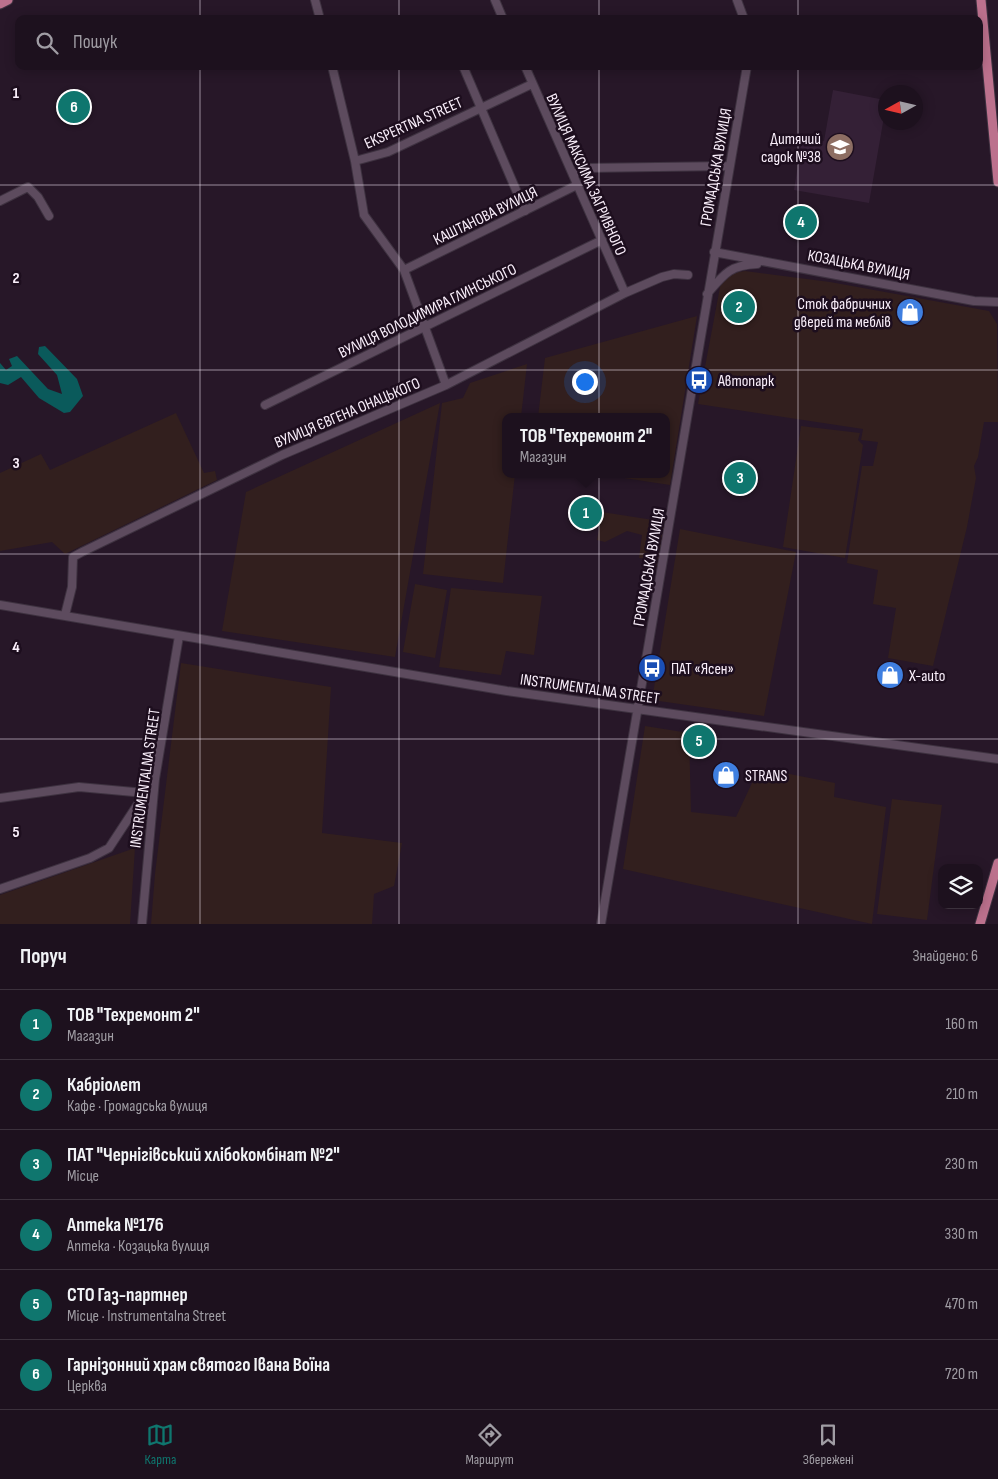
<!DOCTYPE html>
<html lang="uk">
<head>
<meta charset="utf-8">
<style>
  body { margin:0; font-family:"Sofia Sans Condensed",sans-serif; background:#251a27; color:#f1f3f6 }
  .controls { position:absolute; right:15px; bottom:15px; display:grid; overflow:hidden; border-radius:10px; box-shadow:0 2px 12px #0003 }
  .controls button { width:45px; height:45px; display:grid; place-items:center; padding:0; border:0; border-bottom:1px solid #3b313c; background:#1d111e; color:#f1f3f6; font:25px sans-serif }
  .compass { position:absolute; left:878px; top:85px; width:45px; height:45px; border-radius:50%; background:#1d111e; box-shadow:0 2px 12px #0003; rotate:262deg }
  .you { position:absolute; left:584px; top:381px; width:18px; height:18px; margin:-12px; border:4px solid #fff; border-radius:50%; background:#1a73e8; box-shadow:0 0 0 8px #1a73e833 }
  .badge { display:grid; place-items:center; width:32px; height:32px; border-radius:50%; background:#0f766e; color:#fff; font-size:16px; font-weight:700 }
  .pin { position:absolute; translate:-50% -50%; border:2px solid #fff; box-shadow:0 1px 5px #0006 }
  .popup { position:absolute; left:502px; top:413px; width:168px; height:65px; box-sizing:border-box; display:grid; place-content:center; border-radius:10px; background:#1d111e; filter:drop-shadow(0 1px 4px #0005); font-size:16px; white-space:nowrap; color:#a09da4 }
  .popup b { font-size:19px; color:#f1f3f6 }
  .popup::after { content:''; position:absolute; left:50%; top:100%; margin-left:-10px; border:10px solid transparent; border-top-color:#1d111e }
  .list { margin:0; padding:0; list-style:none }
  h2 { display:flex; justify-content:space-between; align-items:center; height:65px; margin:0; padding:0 20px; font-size:21px }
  h2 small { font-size:16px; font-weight:400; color:#a09da4 }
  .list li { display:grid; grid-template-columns:32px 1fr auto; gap:15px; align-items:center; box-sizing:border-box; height:70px; padding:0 20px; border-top:1px solid #3b313c }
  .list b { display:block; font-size:19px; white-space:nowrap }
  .list p { margin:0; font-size:16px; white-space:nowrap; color:#a09da4 }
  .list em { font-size:16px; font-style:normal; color:#a09da4 }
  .icon { flex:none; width:28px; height:28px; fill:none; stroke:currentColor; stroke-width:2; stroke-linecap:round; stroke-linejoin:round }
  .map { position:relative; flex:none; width:998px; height:924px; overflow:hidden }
  .search { position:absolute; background:#1d111e; box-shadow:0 2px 12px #0003; left:15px; right:15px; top:15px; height:55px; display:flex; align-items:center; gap:12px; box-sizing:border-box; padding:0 18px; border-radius:10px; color:#a09da4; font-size:19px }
  .sheet { height:485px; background:#1d111e }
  nav { display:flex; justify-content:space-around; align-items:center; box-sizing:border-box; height:70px; border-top:1px solid #3b313c; background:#1d111e; font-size:14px; color:#a09da4 }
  nav a { display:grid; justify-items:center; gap:2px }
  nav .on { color:#0f766e }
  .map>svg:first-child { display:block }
  .built { fill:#342036 }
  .industrial { fill:#321f1e }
  .water { fill:#0a5a5b }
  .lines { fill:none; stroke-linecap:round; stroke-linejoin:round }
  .minor-casing { stroke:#3e3240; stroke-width:10 }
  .major-casing { stroke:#3e3240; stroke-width:11 }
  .minor { stroke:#5d4b5e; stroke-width:8 }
  .major { stroke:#bc718d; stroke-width:9 }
  .grid { fill:none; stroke:#faeffb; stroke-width:1; stroke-opacity:0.55 }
  .labels { text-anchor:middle; stroke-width:5; stroke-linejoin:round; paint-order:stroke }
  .street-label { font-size:16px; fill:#faeffb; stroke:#1d0e1e }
  .poi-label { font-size:16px; fill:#faeffb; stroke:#1d0e1e; text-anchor:start }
  .grid-label { font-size:16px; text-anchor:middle; font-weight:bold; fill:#faeffb; stroke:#1d0e1e; stroke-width:5; stroke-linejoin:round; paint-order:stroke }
</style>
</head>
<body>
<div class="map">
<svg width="998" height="924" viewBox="0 0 998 924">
  <rect width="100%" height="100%" fill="#271728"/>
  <path class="built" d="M833 90 885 100V111L869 203 794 190 801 145 824 141Z"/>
  <path class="industrial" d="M745 271 830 282 989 311 997 324 998 422H984L978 457 974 466 976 478 967 527 933 666 888 658 896 608 873 604 878 570 847 563 862 466H873L878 442 861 440 863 429 698 404 721 282 733 273Z
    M697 316 670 485 598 474H666V417H538L545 358Z
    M527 364 521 417H506V474H515L503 583 423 574 442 403 463 398 470 383Z
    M440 403 395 657 222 631 246 492Z
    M176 413 204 473 215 471 217 480 65 554 52 542 0 551V473L41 454 50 470Z
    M801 426 860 433 858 440 863 445 845 558 783 547Z
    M602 512 666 522 658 568 650 564 651 559 639 558 642 535 627 531 605 542 597 540Z
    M680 529 796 552 764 716 652 700Z
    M415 584 447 590 435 658 403 652Z
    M451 588 542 596 534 655 506 651 501 675 439 667Z
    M181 663 331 687 322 833 402 843 394 886 374 894 372 924H151L155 874Z
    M645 726 689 733 691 812 736 817 759 768 835 783 834 797 886 807 872 924 623 869Z
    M892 799 942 805 927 920 877 914Z
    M135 848 130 924H0V895Z"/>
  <path class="water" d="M45 346 77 379 83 396 70 412 64 413 39 398 21 377 8 385 0 383V363L6 370 12 366 9 359 17 356 48 389 62 394 57 375 38 354 39 347Z"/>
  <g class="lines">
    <g class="minor-casing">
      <path id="minor" d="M315 0 320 19
        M495 0 503 19
        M737 0 744 19
        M332 66 355 161 364 215 404 270 446 385
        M463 66 525 211
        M525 66 625 293
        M355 161 388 152 532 84
        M573 175 585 168 729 166
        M0 201 28 187 38 197 49 216
        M714 252 974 301 998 302
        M404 270 577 185
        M707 294C724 274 730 265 757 264
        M265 405 602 240
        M0 605 507 691 998 759
        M65 615 72 587 73 557 82 552 282 455 446 385 625 293 662 277 674 274 688 275
        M0 798 79 787 145 793
        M0 889 90 858 109 848 153 781
        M142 924 155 779 179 636
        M601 924 747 66"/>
    </g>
    <g class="major-casing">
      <path id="major" d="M981 0 998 182
        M0 4 8 0
        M980 924 998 863"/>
    </g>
    <use href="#minor" class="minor"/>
    <use href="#major" class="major"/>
  </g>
  <path class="grid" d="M200 0V19M399 0V19M599 0V19M798 0V19M200 66V924M399 66V924M599 66V924M798 66V924M0 185H998M0 370H998M0 554H998M0 739H998"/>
  <defs>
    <g id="school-disc" transform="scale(1.4375)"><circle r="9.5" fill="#8d6e63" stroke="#1d0e1e"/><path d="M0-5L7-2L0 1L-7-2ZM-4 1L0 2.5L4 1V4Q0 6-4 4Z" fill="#fff"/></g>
    <g id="shop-disc" transform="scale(1.4375)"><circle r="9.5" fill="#3f7fe0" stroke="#1d0e1e"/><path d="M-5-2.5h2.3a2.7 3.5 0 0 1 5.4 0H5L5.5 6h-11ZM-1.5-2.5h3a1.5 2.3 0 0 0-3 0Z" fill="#fff"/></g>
    <g id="bus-disc" transform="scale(1.4375)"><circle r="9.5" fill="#1a4fb4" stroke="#1d0e1e"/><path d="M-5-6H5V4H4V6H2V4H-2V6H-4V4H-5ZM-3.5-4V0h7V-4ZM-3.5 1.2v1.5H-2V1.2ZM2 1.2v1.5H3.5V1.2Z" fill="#fff"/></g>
  </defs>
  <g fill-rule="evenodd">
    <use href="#school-disc" x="840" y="147"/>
    <use href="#shop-disc" x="910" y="312"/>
    <use href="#bus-disc" x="699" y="380"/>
    <use href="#bus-disc" x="652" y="668"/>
    <use href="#shop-disc" x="890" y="675"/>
    <use href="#shop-disc" x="726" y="775"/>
  </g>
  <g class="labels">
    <g class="street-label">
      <text transform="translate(413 122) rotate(-24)" y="6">EKSPERTNA STREET</text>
      <text transform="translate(715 167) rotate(-80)" y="6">ГРОМАДСЬКА ВУЛИЦЯ</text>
      <text transform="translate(587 174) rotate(66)" y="6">ВУЛИЦЯ МАКСИМА ЗАГРИВНОГО</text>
      <text transform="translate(485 215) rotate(-26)" y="6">КАШТАНОВА ВУЛИЦЯ</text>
      <text transform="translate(859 264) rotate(11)" y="6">КОЗАЦЬКА ВУЛИЦЯ</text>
      <text transform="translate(427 310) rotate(-26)" y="6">ВУЛИЦЯ ВОЛОДИМИРА ГЛИНСЬКОГО</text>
      <text transform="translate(347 412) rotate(-23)" y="6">ВУЛИЦЯ ЄВГЕНА ОНАЦЬКОГО</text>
      <text transform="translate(648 567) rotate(-80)" y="6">ГРОМАДСЬКА ВУЛИЦЯ</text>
      <text transform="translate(590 688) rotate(8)" y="6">INSTRUMENTALNA STREET</text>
      <text transform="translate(144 778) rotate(-82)" y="6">INSTRUMENTALNA STREET</text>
    </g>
    <g class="poi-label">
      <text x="821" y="144" text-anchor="end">Дитячий<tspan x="821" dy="18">садок №38</tspan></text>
      <text x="891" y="309" text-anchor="end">Сток фабричних<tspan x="891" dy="18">дверей та меблів</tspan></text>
      <text x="718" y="386">Автопарк</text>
      <text x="671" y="674">ПАТ «Ясен»</text>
      <text x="909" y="681">X-auto</text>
      <text x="745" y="781">STRANS</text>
    </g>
  </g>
  <g class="grid-label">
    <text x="16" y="98">1</text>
    <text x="16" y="283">2</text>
    <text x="16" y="468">3</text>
    <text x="16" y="652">4</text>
    <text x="16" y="837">5</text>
  </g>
</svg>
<div class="controls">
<button><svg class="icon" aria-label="layers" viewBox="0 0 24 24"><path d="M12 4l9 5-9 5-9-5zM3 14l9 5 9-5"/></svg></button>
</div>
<svg class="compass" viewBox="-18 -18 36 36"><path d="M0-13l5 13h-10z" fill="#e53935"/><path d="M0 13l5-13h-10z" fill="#a09da4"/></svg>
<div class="you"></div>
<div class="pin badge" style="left:586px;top:513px">1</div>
<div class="popup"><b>ТОВ &quot;Техремонт 2&quot;</b>Магазин</div>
<div class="pin badge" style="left:739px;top:307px">2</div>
<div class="pin badge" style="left:740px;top:478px">3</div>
<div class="pin badge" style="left:801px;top:222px">4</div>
<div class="pin badge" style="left:699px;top:741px">5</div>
<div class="pin badge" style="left:74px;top:107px">6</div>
<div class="search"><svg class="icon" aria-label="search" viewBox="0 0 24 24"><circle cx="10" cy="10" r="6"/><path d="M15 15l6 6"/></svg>Пошук</div>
</div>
<section class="sheet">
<h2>Поруч<small>Знайдено: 6</small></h2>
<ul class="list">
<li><span class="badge">1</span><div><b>ТОВ &quot;Техремонт 2&quot;</b><p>Магазин</p></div><em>160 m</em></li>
<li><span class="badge">2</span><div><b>Кабріолет</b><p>Кафе · Громадська вулиця</p></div><em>210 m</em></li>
<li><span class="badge">3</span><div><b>ПАТ &quot;Чернігівський хлібокомбінат №2&quot;</b><p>Місце</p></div><em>230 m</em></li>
<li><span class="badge">4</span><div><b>Аптека №176</b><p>Аптека · Козацька вулиця</p></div><em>330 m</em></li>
<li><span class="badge">5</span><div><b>СТО Газ-партнер</b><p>Місце · Instrumentalna Street</p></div><em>470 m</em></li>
<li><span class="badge">6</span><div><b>Гарнізонний храм святого Івана Воїна</b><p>Церква</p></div><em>720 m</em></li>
</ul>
</section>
<nav>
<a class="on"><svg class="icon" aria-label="map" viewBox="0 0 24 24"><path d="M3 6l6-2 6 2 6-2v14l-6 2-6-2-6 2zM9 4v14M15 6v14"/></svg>Карта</a>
<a><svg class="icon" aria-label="directions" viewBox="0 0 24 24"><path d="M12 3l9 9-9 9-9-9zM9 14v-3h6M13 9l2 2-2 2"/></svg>Маршрут</a>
<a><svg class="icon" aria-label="saved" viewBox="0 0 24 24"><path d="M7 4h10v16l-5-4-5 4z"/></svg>Збережені</a>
</nav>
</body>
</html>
